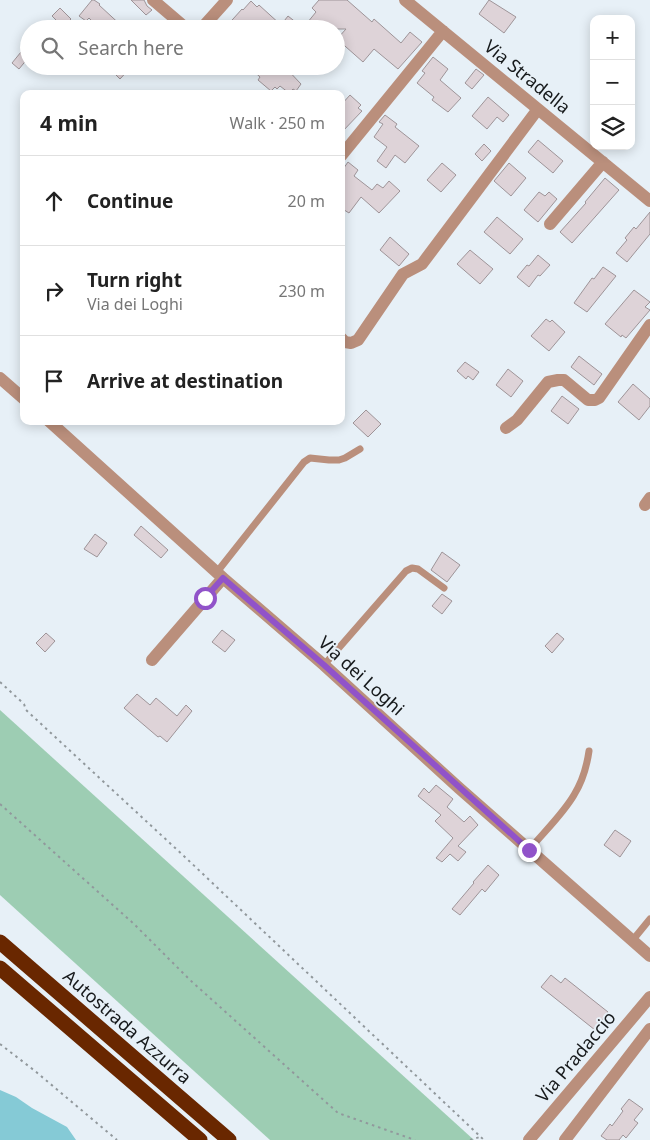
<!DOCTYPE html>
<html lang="en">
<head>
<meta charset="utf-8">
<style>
  body { margin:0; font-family:"Noto Sans",sans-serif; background:#f2f2f2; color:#222 }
  .controls { position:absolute; right:15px; top:15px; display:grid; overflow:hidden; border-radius:10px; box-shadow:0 2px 12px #0003 }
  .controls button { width:45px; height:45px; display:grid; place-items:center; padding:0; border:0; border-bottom:1px solid #e0e0e0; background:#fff; color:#222; font:25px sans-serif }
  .stop { position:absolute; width:15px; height:15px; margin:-11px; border:4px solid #9153c9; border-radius:50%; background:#fff }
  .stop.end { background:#9153c9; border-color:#fff; box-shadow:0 1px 5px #0008 }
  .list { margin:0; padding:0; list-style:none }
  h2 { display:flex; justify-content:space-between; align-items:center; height:65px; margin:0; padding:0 20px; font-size:21px }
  h2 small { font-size:16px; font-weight:400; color:#767676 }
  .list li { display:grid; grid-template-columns:32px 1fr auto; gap:15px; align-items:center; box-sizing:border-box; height:90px; padding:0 20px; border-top:1px solid #e0e0e0 }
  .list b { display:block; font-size:19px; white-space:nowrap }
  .list p { margin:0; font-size:16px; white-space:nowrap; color:#767676 }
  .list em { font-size:16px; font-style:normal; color:#767676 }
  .icon { flex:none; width:28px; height:28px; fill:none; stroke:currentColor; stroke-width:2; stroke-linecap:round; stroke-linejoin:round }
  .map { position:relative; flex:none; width:650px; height:1140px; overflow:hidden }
  .search { position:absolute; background:#fff; box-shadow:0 2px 12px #0003; left:20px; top:20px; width:325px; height:55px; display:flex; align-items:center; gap:12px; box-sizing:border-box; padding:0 18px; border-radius:28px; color:#767676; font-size:19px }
  .panel { position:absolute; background:#fff; box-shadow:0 2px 12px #0003; left:20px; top:90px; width:325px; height:335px; border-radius:10px }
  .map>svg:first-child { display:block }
  .green { fill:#9dcdb3 }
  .water { fill:#85cad6 }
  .building { fill:#ded3d8; stroke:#9e9498 }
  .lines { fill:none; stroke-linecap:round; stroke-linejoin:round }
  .path { stroke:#91989c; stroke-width:2; stroke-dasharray:2.5 4; stroke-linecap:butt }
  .service { stroke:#ba8f7c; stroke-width:7 }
  .minor { stroke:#ba8f7c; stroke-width:12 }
  .motorway { stroke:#692700; stroke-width:15 }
  .route { stroke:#9153c9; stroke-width:6 }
  .labels { text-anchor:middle; stroke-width:4; stroke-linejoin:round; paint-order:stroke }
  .street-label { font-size:18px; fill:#16191b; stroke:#e7f0f7 }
</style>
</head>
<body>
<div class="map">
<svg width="650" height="1140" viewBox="0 0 650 1140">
  <rect width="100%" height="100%" fill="#e7f0f7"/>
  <path class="green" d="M0 710 474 1140H270L0 895Z"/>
  <path class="water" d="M0 1090 16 1097 32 1108 67 1127 76 1140H0Z"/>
  <path class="building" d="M92 0H94L100 4 99 5 125 29H100L89 18 86 21 79 16Z
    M131 0H144L147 6 152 10 146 15Z
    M319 0H347L372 22 374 19 401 43 410 32 422 42 398 69 374 49 363 62 337 39 346 29H266L258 21 251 29H224L242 9 243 10 251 1 257 7 259 5 281 25 288 16 303 28 316 12 312 8Z
    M489 0 516 17 504 33 479 14Z
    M60 8 71 19 63 27 52 16Z
    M21 52 28 58 19 69 12 63Z
    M433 57 448 69 440 80 461 98 448 112 432 100 434 97 417 83 425 73 422 71Z
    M118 66H132L120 79 113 72Z
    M248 66H284L301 84 296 91 293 89 289 93 280 86 277 89 275 87 271 91 258 80 260 77Z
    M476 69 484 75 472 89 465 83Z
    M350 95 361 105 358 108 362 111 341 133V105Z
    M488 97 509 115 503 122 497 117 487 129 472 116Z
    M385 115 397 124 395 127 419 146 405 163 395 155 386 168 377 161 387 147 374 137 383 124 379 122Z
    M538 140 563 161 553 173 528 152Z
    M484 144 491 151 482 161 475 154Z
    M348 162 358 170 354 176 372 190 377 184 383 188 389 181 400 191 379 213 361 197 349 213 341 208V172Z
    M442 163 456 175 441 192 427 180Z
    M509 163 526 178 511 196 494 181Z
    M605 178 619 190 572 243 560 232 586 203 585 202Z
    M539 192 545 196 549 192 557 199 538 222 524 210Z
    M650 212V234L627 262 616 253 627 240 625 238 634 227 636 229Z
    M497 217 523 239 510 254 484 232Z
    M390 237 409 254 399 266 380 250Z
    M470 250 493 269 480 284 457 264Z
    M538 255 550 265 540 276 538 275 529 287 517 277 527 265 529 266Z
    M603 267 616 276 587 312 574 303 592 278 594 279Z
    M634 290 650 302 645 307 650 310 626 338 622 335 621 337 605 324Z
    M546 319 550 322 552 320 565 332 549 351 531 336Z
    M579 356 602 374 594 385 571 367Z
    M465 362 479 372 473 380 468 376 466 379 457 371Z
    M508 369 523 381 511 397 496 385Z
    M633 384 650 399V406L639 420 618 402Z
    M562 396 579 409 568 424 551 411Z
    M366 410 381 424 368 437 353 423Z
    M141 526 168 550 161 558 134 535Z
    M95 534 107 543 97 557 84 549Z
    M442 552 460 565 447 582 431 570Z
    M442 594 452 601 442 614 432 606Z
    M222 630 235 640 225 652 212 642Z
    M46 633 55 641 45 652 36 643Z
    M557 633 564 639 552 653 545 646Z
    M137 694 150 705 156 698 177 716 186 705 192 711 167 742 160 736 158 737 124 708Z
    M436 785 453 799 447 807 464 822 470 816 478 825 458 846 466 852 458 861 450 854 442 862 436 858 453 838 435 821 441 815 418 796 424 788 429 793Z
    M615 830 631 841 620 857 604 845Z
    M488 865 499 875 485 892 482 889 460 915 452 909 474 883 473 882Z
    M551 975 561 983 565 978 608 1012 595 1030 541 987Z
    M629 1099 643 1109 634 1120 638 1123 626 1138 623 1135 619 1140H607L601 1136 610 1124 612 1126 623 1111 621 1109Z"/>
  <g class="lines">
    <path class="path" d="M0 682 24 704 26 710 186 858 484 1140
      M0 804 134 924 190 980 338 1113 415 1140
      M0 1044 35 1071 117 1140
      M470 1140 480 1137"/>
    <path class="service" d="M217 572 304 462 310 458 329 460H339L345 458 360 449
      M324 665 406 571 412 568 418 569 444 588
      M529 850C543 833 563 814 574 795 582 782 587 765 589 751
      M632 941 650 919"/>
    <path class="minor" d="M153 0 187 29
      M405 0 650 201
      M201 29 227 0
      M341 156 443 31
      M550 224 603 162
      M341 338 345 342 351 343 358 340 403 274 422 264 538 109
      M0 378 24 399
      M49 421 223 578 324 665 459 788 650 956
      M506 428 517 420 548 382 558 380H564L588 400H595L599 398 650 325
      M645 505 650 498
      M152 660 223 578
      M529 1140 650 997
      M565 1140 650 1029"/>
    <path class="motorway" d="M0 942 229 1140
      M0 968 200 1140"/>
  </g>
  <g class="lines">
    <path class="route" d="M205 598 223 578 324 665 529 850"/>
  </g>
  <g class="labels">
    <g class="street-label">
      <text transform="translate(527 77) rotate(39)" y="6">Via Stradella</text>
      <text transform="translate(361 676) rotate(42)" y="6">Via dei Loghi</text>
      <text transform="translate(127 1027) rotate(41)" y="6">Autostrada Azzurra</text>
      <text transform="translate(576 1057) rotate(-50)" y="6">Via Pradaccio</text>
    </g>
  </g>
</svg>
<div class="controls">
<button>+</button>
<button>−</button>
<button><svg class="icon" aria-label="layers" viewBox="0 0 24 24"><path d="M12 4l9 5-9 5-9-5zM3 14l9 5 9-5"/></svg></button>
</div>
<div class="stop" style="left:205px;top:598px"></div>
<div class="stop end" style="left:529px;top:850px"></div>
<div class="search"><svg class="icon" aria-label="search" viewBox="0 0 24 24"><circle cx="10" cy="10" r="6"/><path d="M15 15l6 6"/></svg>Search here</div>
<section class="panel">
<h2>4 min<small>Walk · 250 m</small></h2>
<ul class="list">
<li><svg class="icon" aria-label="ahead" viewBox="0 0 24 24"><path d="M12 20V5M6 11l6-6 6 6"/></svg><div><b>Continue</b></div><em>20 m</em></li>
<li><svg class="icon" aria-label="right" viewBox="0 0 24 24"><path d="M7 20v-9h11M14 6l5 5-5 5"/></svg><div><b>Turn right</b><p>Via dei Loghi</p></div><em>230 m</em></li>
<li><svg class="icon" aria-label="arrive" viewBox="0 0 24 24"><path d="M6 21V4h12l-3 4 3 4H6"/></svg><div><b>Arrive at destination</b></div></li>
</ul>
</section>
</div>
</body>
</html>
